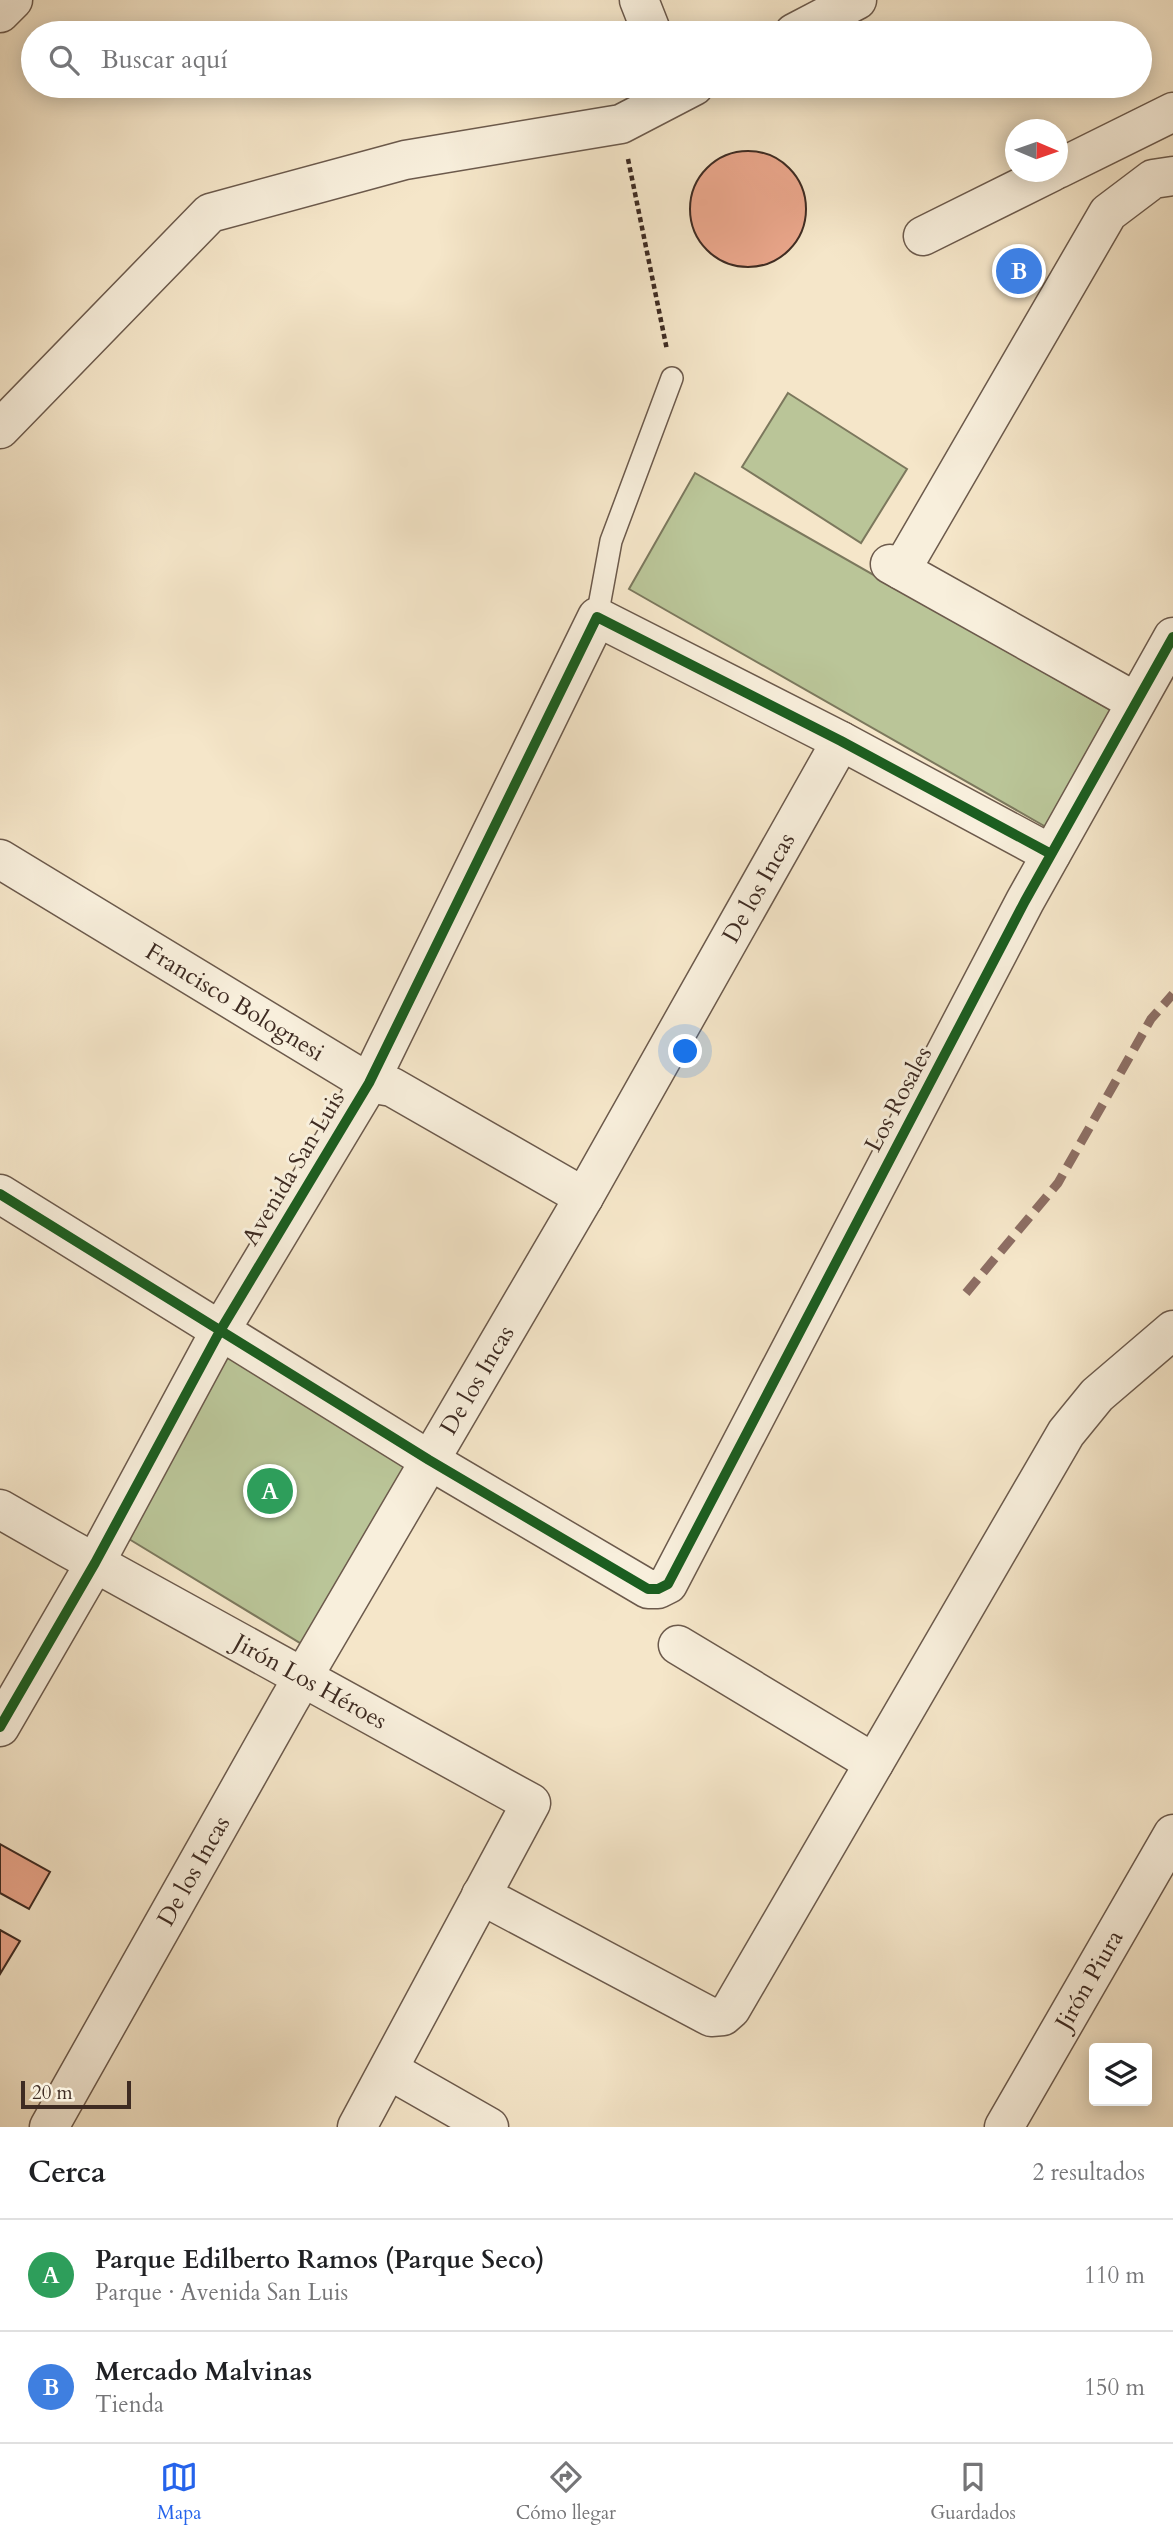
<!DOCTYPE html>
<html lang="es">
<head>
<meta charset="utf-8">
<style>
  body { margin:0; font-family:Cardo,serif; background:#f6f6f6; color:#202124 }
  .controls { position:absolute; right:21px; bottom:21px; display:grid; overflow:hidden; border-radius:7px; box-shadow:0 4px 18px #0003 }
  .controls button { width:63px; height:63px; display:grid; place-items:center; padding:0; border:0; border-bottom:2px solid #e0e0e0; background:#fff; color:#202124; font:35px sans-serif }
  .compass { position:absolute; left:1005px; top:119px; width:63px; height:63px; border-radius:50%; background:#fff; box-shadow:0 4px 18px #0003; rotate:92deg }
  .scale { position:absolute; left:21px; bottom:18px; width:110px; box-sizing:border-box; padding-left:7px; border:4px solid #3e2b22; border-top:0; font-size:19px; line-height:24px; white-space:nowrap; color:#3e2b22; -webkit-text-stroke:5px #f8efdc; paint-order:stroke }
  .you { position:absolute; left:686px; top:1052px; width:24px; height:24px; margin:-18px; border:5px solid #fff; border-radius:50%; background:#1a73e8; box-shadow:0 0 0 10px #1a73e833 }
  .badge { display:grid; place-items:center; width:46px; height:46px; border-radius:50%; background:#2563eb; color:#fff; font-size:23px; font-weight:700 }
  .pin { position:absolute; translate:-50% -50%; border:4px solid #fff; box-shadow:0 2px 7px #0006 }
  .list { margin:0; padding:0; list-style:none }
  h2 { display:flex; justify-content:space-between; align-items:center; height:91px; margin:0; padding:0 28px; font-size:30px }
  h2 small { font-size:23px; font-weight:400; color:#757577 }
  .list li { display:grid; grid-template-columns:46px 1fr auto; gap:21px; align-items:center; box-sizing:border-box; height:112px; padding:0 28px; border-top:2px solid #e0e0e0 }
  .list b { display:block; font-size:26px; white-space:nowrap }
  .list p { margin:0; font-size:23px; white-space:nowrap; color:#757577 }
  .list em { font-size:23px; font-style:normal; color:#757577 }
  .icon { flex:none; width:38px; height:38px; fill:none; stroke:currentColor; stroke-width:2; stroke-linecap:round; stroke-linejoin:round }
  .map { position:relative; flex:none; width:1173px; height:2127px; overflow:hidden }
  .search { position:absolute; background:#fff; box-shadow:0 4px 18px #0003; left:21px; right:21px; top:21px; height:77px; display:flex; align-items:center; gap:18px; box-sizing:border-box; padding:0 24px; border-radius:38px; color:#757577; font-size:26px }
  .sheet { height:315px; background:#fff }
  nav { display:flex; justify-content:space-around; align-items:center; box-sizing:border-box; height:98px; border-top:2px solid #e0e0e0; background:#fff; font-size:19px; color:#757577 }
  nav a { display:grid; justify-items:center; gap:4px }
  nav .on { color:#2563eb }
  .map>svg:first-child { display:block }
  .green { fill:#bac598; stroke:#7c785d; stroke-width:2 }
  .building { fill:#eaa68b; stroke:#3e2b22; stroke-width:2 }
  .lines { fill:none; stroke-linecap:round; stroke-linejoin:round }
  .lane-casing { stroke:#6c5a4c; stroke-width:24 }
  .street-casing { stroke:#6c5a4c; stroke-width:41 }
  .path { stroke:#3e2b22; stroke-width:4.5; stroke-dasharray:5 3.5; stroke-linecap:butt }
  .lane { stroke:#f8efdc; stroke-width:21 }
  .street { stroke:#f8efdc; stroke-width:38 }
  .quiet { stroke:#8d6e63; stroke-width:9; stroke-dasharray:18 9; stroke-linecap:butt }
  .cycleway-casing { stroke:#f8efdc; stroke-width:15 }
  .cycleway { stroke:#1b5e20; stroke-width:10 }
  .labels { text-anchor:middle; stroke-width:6; stroke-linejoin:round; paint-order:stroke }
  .street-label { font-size:24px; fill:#3e2b22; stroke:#f8efdc }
</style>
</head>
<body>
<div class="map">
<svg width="1173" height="2127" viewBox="0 0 1173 2127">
  <rect width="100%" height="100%" fill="#f5e6c9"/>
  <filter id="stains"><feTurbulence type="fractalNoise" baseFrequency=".00286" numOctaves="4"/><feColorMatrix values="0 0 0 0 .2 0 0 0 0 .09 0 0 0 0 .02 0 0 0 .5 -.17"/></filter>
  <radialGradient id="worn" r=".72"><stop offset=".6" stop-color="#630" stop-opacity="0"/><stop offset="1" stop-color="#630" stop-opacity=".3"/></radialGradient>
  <path class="green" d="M788 393 907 469 861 543 742 467Z
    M695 473 1112 711 1046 827 629 589Z
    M228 1345 418 1447 305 1646 124 1536Z"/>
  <path class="building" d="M690 209a58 58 0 1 1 116 0a58 58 0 1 1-116 0Z
    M0 1844 50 1872 29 1909 0 1893Z
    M0 1930 20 1941 0 1974Z"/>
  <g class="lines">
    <g class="lane-casing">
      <path id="lane" d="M597 617 611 541 672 378"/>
    </g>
    <g class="street-casing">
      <g id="street">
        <path d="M639 0 652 33"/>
        <path d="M0 13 13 0"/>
        <path d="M794 33 857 0"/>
        <path d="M1058 169 1173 112"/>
        <path d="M923 236 1052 172"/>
        <path d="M0 429 210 213 405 160 621 124 694 86"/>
        <path d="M890 564 1136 702"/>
        <path d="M901 570 1108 213 1153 179 1173 176"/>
        <path id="s1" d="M0 859 369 1083 392 1087 584 1197"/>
        <path d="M0 1194 429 1460 648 1589H658L668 1584 1025 901 1173 637"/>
        <path id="s2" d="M0 1509 68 1548 531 1803 357 2127"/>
        <path d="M678 1645 874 1763"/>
        <path d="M0 1727 95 1563 220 1331 369 1083 597 617 841 741 1051 854"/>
        <path d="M481 1895 711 2017 723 2016 731 2009 1066 1433 1097 1395 1173 1330"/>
        <path d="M389 2070 489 2127"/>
        <path id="s3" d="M49 2127 289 1701 584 1197 841 741"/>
        <path id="s4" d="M1004 2127 1173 1834"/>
      </g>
    </g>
    <path class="path" d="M628 159 667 350"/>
    <use href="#lane" class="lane"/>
    <use href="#street" class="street"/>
    <path class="quiet" d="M966 1293 1058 1183 1151 1019 1173 994"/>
    <g class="cycleway-casing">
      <path id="cycleway" d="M0 1194 429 1460 648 1589H658L668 1584 1025 901 1173 637
        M0 1727 95 1563 220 1331 369 1083 597 617 841 741 1051 854"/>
    </g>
    <use href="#cycleway" class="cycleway"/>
  </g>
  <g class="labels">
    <g class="street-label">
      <text dy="8" stroke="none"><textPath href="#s3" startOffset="1428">De los Incas</textPath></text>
      <text dy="8" stroke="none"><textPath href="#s1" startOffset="275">Francisco Bolognesi</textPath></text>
      <text transform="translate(898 1099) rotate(-62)" y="8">Los Rosales</text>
      <text transform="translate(293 1168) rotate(-59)" y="8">Avenida San Luis</text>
      <text dy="8" stroke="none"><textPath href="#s3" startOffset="861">De los Incas</textPath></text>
      <text dy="8" stroke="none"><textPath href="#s2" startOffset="355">Jirón Los Héroes</textPath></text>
      <text dy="8" stroke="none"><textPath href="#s3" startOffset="294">De los Incas</textPath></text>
      <text dy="8" stroke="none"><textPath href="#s4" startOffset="170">Jirón Piura</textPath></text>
    </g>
  </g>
  <rect width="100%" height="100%" filter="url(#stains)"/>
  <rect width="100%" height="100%" fill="url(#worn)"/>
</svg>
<div class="controls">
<button><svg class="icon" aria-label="layers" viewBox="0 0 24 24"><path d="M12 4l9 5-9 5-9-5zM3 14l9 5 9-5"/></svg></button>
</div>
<svg class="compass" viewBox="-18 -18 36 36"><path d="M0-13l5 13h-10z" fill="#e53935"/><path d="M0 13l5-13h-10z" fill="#757577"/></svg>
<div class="scale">20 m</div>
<div class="you"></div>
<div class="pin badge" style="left:270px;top:1491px;background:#2e9e5b">A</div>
<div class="pin badge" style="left:1019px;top:271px;background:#3f7fe0">B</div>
<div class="search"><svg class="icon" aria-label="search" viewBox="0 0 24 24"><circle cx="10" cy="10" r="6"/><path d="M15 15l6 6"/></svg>Buscar aquí</div>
</div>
<section class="sheet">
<h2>Cerca<small>2 resultados</small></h2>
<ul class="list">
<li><span class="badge" style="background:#2e9e5b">A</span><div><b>Parque Edilberto Ramos (Parque Seco)</b><p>Parque · Avenida San Luis</p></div><em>110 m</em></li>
<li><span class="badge" style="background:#3f7fe0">B</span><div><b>Mercado Malvinas</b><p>Tienda</p></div><em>150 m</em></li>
</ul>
</section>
<nav>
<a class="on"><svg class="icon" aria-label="map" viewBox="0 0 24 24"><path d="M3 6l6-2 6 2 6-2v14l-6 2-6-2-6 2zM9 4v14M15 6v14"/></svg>Mapa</a>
<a><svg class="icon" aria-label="directions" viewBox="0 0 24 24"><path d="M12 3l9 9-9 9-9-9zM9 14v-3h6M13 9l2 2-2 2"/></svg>Cómo llegar</a>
<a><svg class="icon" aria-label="saved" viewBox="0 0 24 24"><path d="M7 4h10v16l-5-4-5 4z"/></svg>Guardados</a>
</nav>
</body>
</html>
